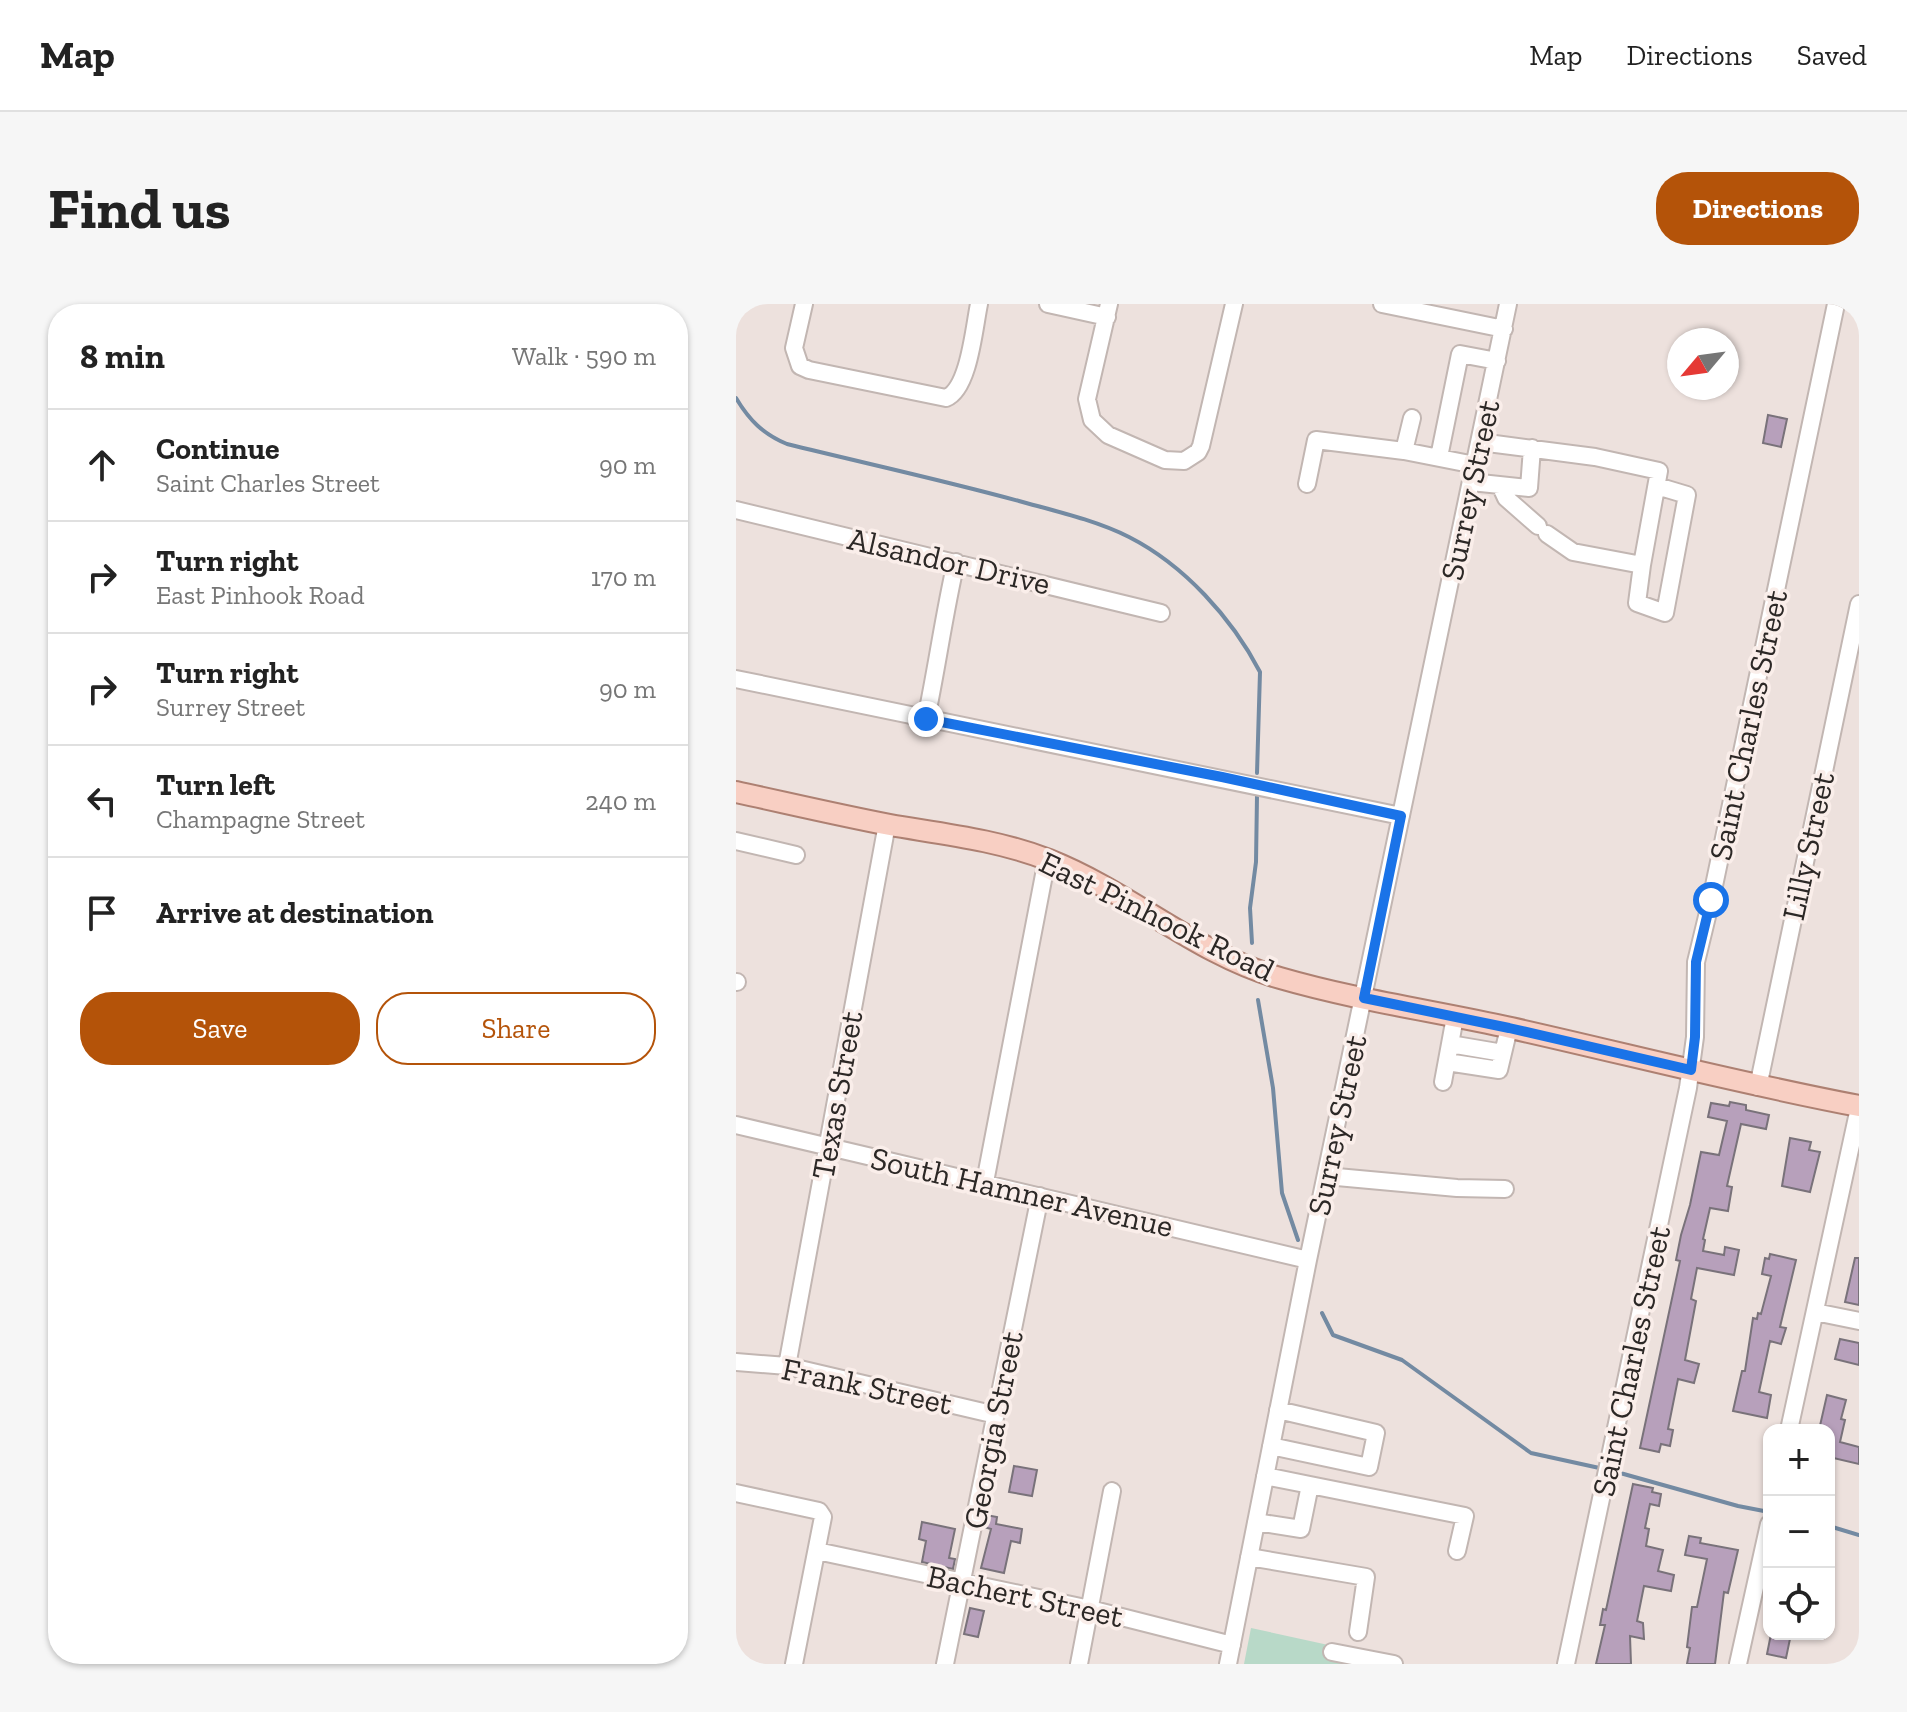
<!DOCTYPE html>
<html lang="en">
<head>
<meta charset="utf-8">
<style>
  body { margin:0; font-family:"Zilla Slab",serif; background:#f6f6f6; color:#222 }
  .controls { position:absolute; right:24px; bottom:24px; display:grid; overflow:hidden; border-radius:16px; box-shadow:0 2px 6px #0004 }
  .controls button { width:72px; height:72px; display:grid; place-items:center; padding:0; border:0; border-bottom:2px solid #e0e0e0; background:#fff; color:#222; font:40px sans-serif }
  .compass { position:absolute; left:931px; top:24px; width:72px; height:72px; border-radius:50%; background:#fff; box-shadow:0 2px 6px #0004; rotate:241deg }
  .stop { position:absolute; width:24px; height:24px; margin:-18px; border:6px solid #1a73e8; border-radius:50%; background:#fff }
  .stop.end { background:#1a73e8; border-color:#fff; box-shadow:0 2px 8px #0008 }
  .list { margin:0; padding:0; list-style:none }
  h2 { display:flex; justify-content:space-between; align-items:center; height:104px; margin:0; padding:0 32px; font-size:34px }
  h2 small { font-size:26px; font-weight:400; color:#767676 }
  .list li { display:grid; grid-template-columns:52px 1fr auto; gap:24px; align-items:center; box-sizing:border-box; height:112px; padding:0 32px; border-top:2px solid #e0e0e0 }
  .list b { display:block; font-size:30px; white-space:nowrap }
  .list p { margin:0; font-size:26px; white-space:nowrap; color:#767676 }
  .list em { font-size:26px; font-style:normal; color:#767676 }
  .actions { display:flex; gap:16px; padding:24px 32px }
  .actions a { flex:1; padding:18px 0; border:2px solid #b45309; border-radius:32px; text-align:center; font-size:28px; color:#b45309 }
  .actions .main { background:#b45309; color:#fff }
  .icon { flex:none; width:44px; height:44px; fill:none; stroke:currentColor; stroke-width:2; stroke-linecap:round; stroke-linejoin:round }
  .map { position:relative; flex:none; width:1123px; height:1360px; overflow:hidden; border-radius:32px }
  header { display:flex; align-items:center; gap:48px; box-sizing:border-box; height:112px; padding:0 40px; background:#fff; border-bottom:2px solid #e0e0e0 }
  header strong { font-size:38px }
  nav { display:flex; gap:44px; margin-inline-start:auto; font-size:28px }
  .intro { display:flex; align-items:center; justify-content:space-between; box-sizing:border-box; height:192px; padding:0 48px }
  h1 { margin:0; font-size:56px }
  .button { padding:20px 36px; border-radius:32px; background:#b45309; color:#fff; font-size:28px; font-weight:700 }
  main { display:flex; gap:48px; padding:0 48px }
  aside { flex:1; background:#fff; border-radius:32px; box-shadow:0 2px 6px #0004 }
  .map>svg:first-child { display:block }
  .green { fill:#b8d9c8 }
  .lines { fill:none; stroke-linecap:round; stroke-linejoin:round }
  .stream { stroke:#738aa2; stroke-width:4 }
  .building { fill:#b7a0bb; stroke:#79727a; stroke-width:2 }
  .minor-casing { stroke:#c2b6b2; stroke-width:20 }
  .major-casing { stroke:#ad8072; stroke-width:24 }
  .minor { stroke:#fff; stroke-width:16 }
  .major { stroke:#f8cfc3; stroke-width:20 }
  .route { stroke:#1a73e8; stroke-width:10 }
  .labels { text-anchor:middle; stroke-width:7; stroke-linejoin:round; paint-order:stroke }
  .street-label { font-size:32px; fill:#2c2826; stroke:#faeeea }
</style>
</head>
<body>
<header>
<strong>Map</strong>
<nav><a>Map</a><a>Directions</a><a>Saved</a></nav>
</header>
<div class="intro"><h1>Find us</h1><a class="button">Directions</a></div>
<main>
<aside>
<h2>8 min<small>Walk · 590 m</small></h2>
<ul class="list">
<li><svg class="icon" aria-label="ahead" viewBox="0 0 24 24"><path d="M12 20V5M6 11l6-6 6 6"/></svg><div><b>Continue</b><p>Saint Charles Street</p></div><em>90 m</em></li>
<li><svg class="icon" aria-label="right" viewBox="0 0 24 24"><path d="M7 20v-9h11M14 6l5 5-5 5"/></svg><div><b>Turn right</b><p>East Pinhook Road</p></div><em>170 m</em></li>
<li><svg class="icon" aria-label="right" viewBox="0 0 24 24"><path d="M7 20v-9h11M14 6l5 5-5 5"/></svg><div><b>Turn right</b><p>Surrey Street</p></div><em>90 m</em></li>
<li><svg class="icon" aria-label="left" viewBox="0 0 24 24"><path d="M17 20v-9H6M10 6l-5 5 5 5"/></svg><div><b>Turn left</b><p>Champagne Street</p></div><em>240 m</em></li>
<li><svg class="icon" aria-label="arrive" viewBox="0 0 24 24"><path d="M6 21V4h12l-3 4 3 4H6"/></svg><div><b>Arrive at destination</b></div></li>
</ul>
<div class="actions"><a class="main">Save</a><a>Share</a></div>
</aside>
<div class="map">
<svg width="1123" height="1360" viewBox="0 0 1123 1360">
  <rect width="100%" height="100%" fill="#ede1dd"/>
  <path class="green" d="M515 1324 597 1342 594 1357 609 1360H508Z"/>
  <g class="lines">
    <path class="stream" d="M0 94C13 116 27 130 51 140 128 159 206 176 283 197 319 207 359 216 393 233 448 261 496 314 524 368L521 469
      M516 639 514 604 520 558 521 492
      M522 696 537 784 546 889 562 936
      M586 1009 597 1031 666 1056 795 1149 868 1165
      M877 1167 1002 1202 1033 1208
      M1093 1222 1123 1231"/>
  </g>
  <path class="building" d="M1032 111 1051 115 1045 143 1027 139Z
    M994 798 1010 801V806L1033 811 1030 825 1005 820 991 882 996 883 992 907 974 904 967 935 969 936 967 947 988 951 989 943 1003 946 998 971 961 964 955 995 960 997 949 1056 963 1060 958 1079 942 1075 932 1125 937 1126 934 1142 925 1140 923 1148 904 1144 944 957 940 956 945 931 954 901 965 848 983 851 991 817 972 813 975 799 993 802Z
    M1054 834 1075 838 1073 846 1084 848 1074 888 1046 882Z
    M1034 950 1060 956 1044 1023 1050 1024 1045 1040 1034 1037 1023 1088 1035 1091 1031 1114 997 1107 1006 1067H1009L1017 1014 1021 1015 1022 1009 1025 1010 1035 972 1026 970 1029 954 1033 955Z
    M1119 954H1123V1001L1109 998Z
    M1104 1035 1123 1039V1061L1099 1055Z
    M1091 1091 1110 1096 1105 1115 1109 1116 1104 1138 1123 1143V1160L1093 1153V1126H1083Z
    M278 1162 301 1166 296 1192 273 1188Z
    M897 1180 917 1184 916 1188 925 1190 923 1202 914 1200 909 1224 913 1225 910 1242 927 1246 922 1267 938 1271 935 1287 908 1282 901 1317 907 1319 908 1335 894 1332 895 1360H860L869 1321H864L867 1305 870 1306Z
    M250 1211 261 1213 260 1220 286 1225 284 1239 275 1237 268 1269 245 1264 255 1225 248 1223Z
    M186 1218 219 1225 213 1254 219 1255 217 1265 186 1258 190 1237 183 1235Z
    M953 1232 965 1234 964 1239 1002 1246 992 1289 988 1288 979 1360H951L954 1344 951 1343 956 1303H961L971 1255 949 1251Z
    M234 1304 248 1307 242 1333 228 1330Z
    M1035 1330H1055L1050 1354 1031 1350Z"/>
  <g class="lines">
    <g class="minor-casing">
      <path id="minor" d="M68 0 58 44 64 62 73 66 210 94C233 85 238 24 243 0
        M312 0 371 13
        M373 0 351 95 356 116 372 131 429 156 448 157 462 148 465 142 498 0
        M646 0 768 25
        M744 138 859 153 923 167 906 261 837 248 811 230
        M668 147 676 114
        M703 153 724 50 761 57
        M735 178 793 184 796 144
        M571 180 580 136 668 147 739 161
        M764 181 770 194 802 222
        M0 206 425 309
        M906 261 901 299 929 309 951 191 921 182
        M0 375 665 512
        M190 415C201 363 208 310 220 258
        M0 537 60 551
        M0 678H1
        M714 740 767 749
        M711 758 763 766 773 724
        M707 778 719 713
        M1022 783 1123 300
        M0 821 572 956
        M590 872 721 884 769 885
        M249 878 311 555
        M1079 1008 1123 1017
        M0 1058 51 1062 260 1111
        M51 1062 151 520
        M1053 1126 1123 804
        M535 1142 633 1163 640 1129 542 1106
        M529 1172 574 1181
        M0 1189 83 1207 87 1213 58 1360
        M520 1218 565 1225 574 1181 729 1212 721 1247
        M81 1247 354 1305 496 1341
        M513 1253 630 1273 622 1328
        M596 1348 658 1360
        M209 1360 304 892
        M343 1360 376 1187
        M492 1360 572 956 772 0
        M830 1360 952 784 959 733 960 658 975 596 1100 0
        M1002 1360 1033 1220"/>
    </g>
    <g class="major-casing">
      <path id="major" d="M0 488C51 499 102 511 154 521 207 530 262 536 313 556 394 588 460 650 544 674 620 696 698 707 775 724 891 750 1006 780 1123 802"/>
    </g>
    <use href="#minor" class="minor"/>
    <use href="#major" class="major"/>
  </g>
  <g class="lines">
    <path class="route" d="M190 415 486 473 665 512 628 694 773 724 955 766 959 733 960 658 975 596"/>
  </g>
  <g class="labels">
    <g class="street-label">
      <text transform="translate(734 186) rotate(-78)" y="11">Surrey Street</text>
      <text transform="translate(213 257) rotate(13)" y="11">Alsandor Drive</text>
      <text transform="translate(1012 421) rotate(-78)" y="11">Saint Charles Street</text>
      <text transform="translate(1072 542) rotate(-78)" y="11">Lilly Street</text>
      <text transform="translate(421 612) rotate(26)" y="11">East Pinhook Road</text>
      <text transform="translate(101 791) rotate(-80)" y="11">Texas Street</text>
      <text transform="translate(601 821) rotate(-78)" y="11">Surrey Street</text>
      <text transform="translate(286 888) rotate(13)" y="11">South Hamner Avenue</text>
      <text transform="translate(895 1057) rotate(-78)" y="11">Saint Charles Street</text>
      <text transform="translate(131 1082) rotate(12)" y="11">Frank Street</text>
      <text transform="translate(257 1126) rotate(-79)" y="11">Georgia Street</text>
      <text transform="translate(289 1292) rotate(12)" y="11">Bachert Street</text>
    </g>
  </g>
</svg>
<div class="controls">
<button>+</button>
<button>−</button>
<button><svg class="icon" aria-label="locate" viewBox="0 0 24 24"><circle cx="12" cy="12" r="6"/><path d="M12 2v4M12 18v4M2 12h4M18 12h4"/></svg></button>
</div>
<svg class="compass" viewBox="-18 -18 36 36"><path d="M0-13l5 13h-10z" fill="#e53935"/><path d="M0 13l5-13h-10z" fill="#767676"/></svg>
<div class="stop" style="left:975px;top:596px"></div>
<div class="stop end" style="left:190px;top:415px"></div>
</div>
</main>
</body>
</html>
